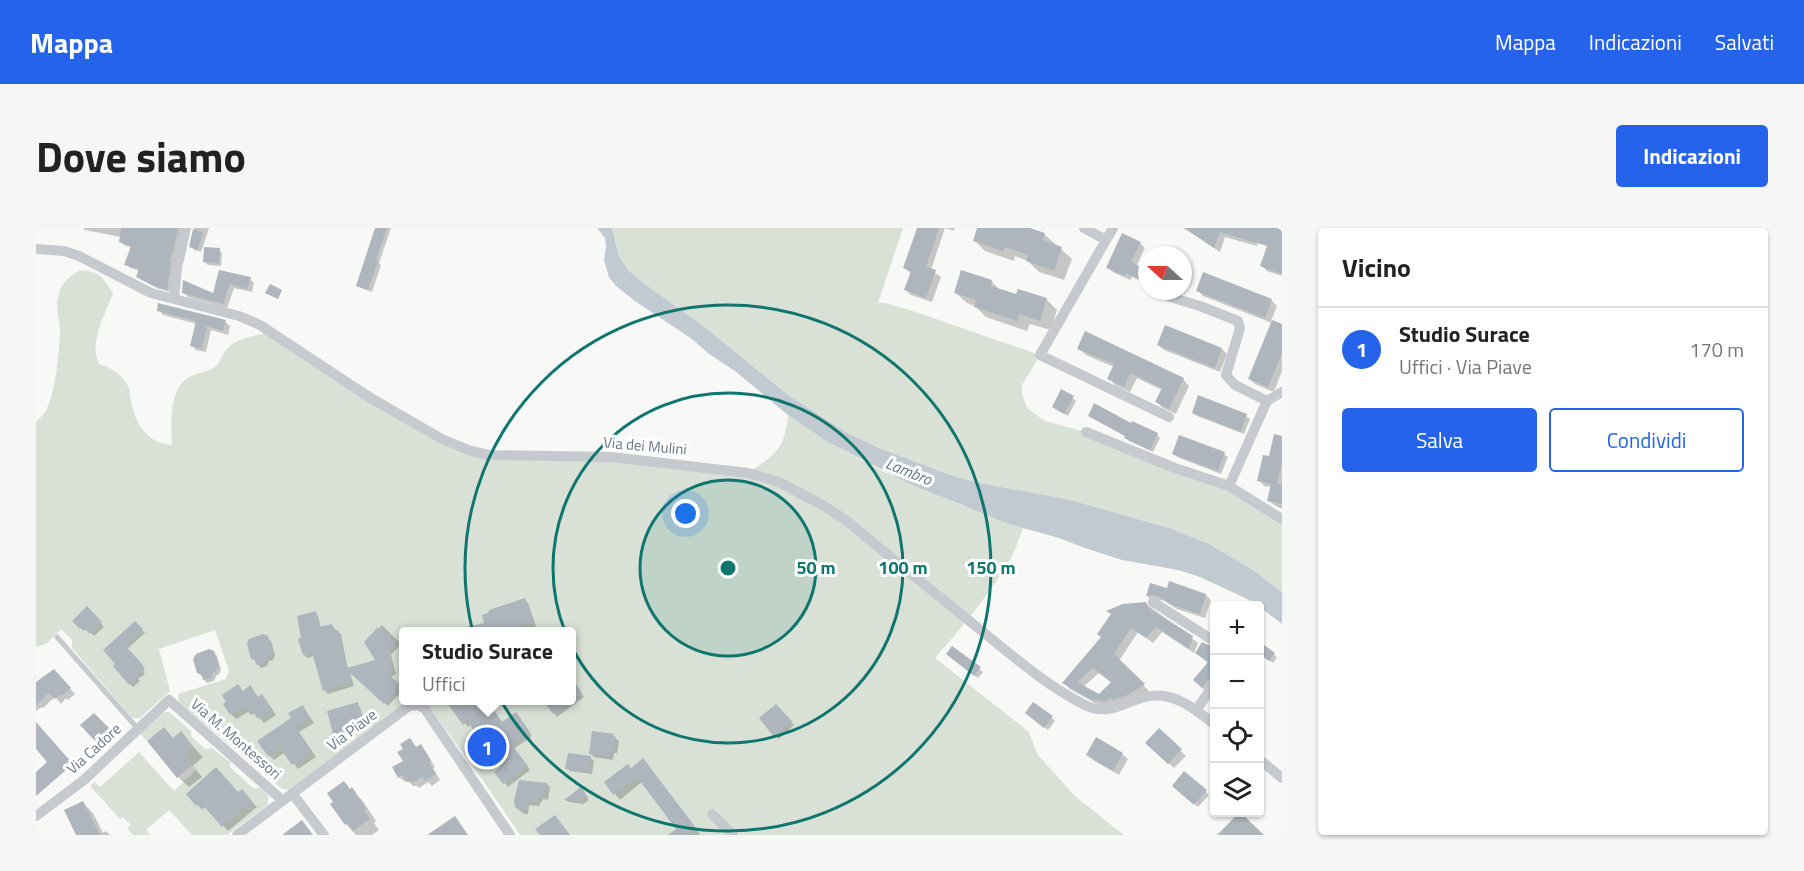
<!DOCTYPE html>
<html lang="it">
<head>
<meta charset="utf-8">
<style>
  body { margin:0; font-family:"Titillium Web",sans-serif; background:#f6f6f6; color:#222 }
  .controls { position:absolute; right:18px; bottom:18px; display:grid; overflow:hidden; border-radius:6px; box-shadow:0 2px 4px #0004 }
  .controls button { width:54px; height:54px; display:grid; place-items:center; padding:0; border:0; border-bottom:2px solid #e0e0e0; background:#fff; color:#222; font:30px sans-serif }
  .compass { position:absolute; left:1102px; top:18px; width:54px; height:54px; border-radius:50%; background:#fff; box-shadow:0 2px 4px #0004; rotate:291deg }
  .you { position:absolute; left:650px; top:286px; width:21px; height:21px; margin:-15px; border:4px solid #fff; border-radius:50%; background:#1a73e8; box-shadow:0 0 0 9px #1a73e833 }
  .badge { display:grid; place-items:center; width:39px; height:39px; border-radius:50%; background:#2563eb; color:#fff; font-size:20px; font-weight:700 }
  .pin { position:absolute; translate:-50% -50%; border:3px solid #fff; box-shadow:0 2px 6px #0006 }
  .popup { position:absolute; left:363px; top:399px; width:177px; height:78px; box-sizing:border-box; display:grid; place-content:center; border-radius:6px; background:#fff; filter:drop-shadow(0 2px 4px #0005); font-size:20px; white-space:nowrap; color:#767676 }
  .popup b { font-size:22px; color:#222 }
  .popup::after { content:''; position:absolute; left:50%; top:100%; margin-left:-12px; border:12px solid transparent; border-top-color:#fff }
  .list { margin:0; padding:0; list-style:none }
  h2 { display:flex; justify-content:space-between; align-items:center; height:78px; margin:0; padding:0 24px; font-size:26px }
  h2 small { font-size:20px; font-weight:400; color:#767676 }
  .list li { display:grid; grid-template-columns:39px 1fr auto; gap:18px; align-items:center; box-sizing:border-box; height:84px; padding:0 24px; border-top:2px solid #e0e0e0 }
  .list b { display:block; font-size:22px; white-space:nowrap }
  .list p { margin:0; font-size:20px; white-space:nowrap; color:#767676 }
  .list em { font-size:20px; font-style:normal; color:#767676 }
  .actions { display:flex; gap:12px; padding:18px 24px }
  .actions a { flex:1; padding:14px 0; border:2px solid #2563eb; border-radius:6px; text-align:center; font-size:21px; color:#2563eb }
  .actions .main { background:#2563eb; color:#fff }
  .icon { flex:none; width:33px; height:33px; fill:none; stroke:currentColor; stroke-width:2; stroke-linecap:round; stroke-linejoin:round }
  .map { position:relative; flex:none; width:1246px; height:607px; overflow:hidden; border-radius:6px }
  header { display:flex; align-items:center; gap:36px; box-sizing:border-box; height:84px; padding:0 30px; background:#2563eb; color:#fff }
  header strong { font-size:28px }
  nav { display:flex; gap:33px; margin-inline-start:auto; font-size:21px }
  .intro { display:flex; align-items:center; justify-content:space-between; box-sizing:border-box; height:144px; padding:0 36px }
  h1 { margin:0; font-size:42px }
  .button { padding:15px 27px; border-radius:6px; background:#2563eb; color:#fff; font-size:21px; font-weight:700 }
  main { display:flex; gap:36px; padding:0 36px }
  aside { flex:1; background:#fff; border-radius:6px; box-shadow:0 2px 4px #0004 }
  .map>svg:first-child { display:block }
  .green { fill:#d9e1d7 }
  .water { fill:#c1cad0 }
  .shadow { fill:#0003; fill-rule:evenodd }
  .building { fill:#aeb5bc; fill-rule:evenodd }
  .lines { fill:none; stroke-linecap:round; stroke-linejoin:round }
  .lane { stroke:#c6c9cd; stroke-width:5 }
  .street { stroke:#c6c9cd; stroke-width:10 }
  .ring { fill:none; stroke:#0f766e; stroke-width:3 }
  .labels { text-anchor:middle; stroke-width:6; stroke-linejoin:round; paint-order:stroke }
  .street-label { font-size:15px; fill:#667688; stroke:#fff }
  .water-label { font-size:16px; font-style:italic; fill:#627783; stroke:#fff }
  .centre { fill:#0f766e; stroke:#fff; stroke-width:3 }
  .ring-label { font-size:18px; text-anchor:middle; font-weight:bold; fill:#0f766e; stroke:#fff; stroke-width:6; stroke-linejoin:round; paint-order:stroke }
</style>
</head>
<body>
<header>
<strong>Mappa</strong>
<nav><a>Mappa</a><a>Indicazioni</a><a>Salvati</a></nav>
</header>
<div class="intro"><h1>Dove siamo</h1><a class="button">Indicazioni</a></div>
<main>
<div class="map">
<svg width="1246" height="607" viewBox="0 0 1246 607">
  <rect width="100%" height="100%" fill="#f8f9f6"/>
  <path class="green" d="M576 0H867L842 75H849L874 82 1004 127 986 157V166L991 180 1009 193 1050 204 1193 258 1246 291V364L1214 340 1173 316 1133 300 1035 272 943 255 914 247 843 220 811 205 752 167 670 100 606 54 592 42 583 28Z
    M44 42C64 44 66 48 77 65 70 86 52 113 63 136 75 140 86 146 92 158 95 164 94 171 96 177 100 198 114 216 136 217 135 197 132 159 155 148 164 144 173 144 181 137 185 132 187 125 191 121 201 109 220 108 234 104L435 223 515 227 712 245C739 227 749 221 752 187L790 213 848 244 925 277 987 300C983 310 980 321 975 330 954 366 926 399 899 430L993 504 1001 526 1039 568 1088 607H703L691 596 684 601 690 607H484L448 554 389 473 535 472V404H367V472L374 473 255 562 246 561 143 474 142 466 190 451 193 443 179 402 123 421 134 463 104 490H96L36 420V412L25 401 10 416 0 419V194C3 191 7 187 9 184 19 169 24 120 24 102 23 89 19 77 23 65 26 54 35 47 44 42Z
    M128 484H133L155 503V508L169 521 176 520 194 534V539L217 560H224L232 567V577L191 607H156L133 582 110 602 114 607H97L91 600 95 597 87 589 84 591 54 558 59 554 64 559 103 524 138 563 160 542 147 526 157 518 145 504 137 510 128 499 111 513 104 506Z"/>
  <path class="water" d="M561 0H576L583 28 592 42 606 54 670 100 752 167 811 205 843 220 914 247 943 255 1035 272 1133 300 1173 316 1214 340 1246 364V396L1224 379V377L1164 349 1142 342 1086 332 1049 320 1023 310 973 296 874 256 790 213 752 187 699 143 673 126 656 111 599 73 580 58 573 49 568 32 570 19 569 10Z"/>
  <path class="shadow" d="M47 0H144L147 2 135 64 123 61 106 52 102 48 104 43 94 40 90 36 96 20 88 17 84 13 85 9 49 2Z
    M158 0H173L165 24 158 22 155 18Z
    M340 0H355L343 35 345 37 336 64 325 60 321 57Z
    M882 0H919L918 3 909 0 895 42 905 49 896 74 875 67 870 62 876 46 868 40Z
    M942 0H989L1008 6 1036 31 1028 52 1003 44 992 33 979 28 978 33 949 23 938 12Z
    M1148 0H1226L1221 18 1189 9 1184 24Z
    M1239 0H1246V48L1231 43 1226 38Z
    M1104 15 1109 20 1100 39 1111 44V56L1096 49 1094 52 1077 44 1072 39Z
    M183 22 186 25 185 38 172 37 169 34Z
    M184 44 214 51 218 55 216 64 198 60 191 80 152 69 148 65 178 68Z
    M1168 46 1236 73 1241 78 1235 93 1246 98V143L1238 164 1219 156 1214 151 1236 95 1167 68 1162 62Z
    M956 54 965 63 981 68 983 62 1011 72 1021 82 1015 102 994 96 991 103 950 89 939 78 931 75 920 65Z
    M123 82 189 94 194 98 192 107 175 102 170 124 160 122 156 117 161 96 127 87Z
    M1122 117 1186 121 1191 126 1184 144 1128 122Z
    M1043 120 1147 151 1153 158 1140 186 1127 180 1121 174 1126 162 1101 150 1094 164 1079 157 1073 150 1078 139 1050 127Z
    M1037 170 1040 173 1032 188 1021 182Z
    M1157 185 1210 188 1214 191 1208 206 1161 188Z
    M1054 187 1096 197 1121 206 1124 210 1117 224 1093 213 1090 209Z
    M1239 208 1246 210V281L1238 277 1232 272 1235 259 1228 258 1223 252 1234 230Z
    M1144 209 1188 226 1192 229 1185 246 1141 229 1138 226Z
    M1132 362 1170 367 1175 372 1169 390 1141 381 1127 372 1116 373 1111 368Z
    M489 372 492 375 500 398 483 404H426V402L450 396Z
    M1109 375 1162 415 1158 425 1126 404 1117 415 1102 404 1083 433 1113 463 1098 472 1076 479 1059 475 1034 461 1028 455ZM1063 445 1076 455 1063 468 1047 459Z
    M51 380 68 399 58 408 51 400 48 403 38 393Z
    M279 385 282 388 285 400 295 398 305 406 311 438 313 441 341 433 330 414 346 397 365 416 355 427 360 446 354 450 367 462 352 478 314 444 318 458 292 466 289 462 278 428 271 430 268 427 264 412 267 411Z
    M99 395 109 405 91 421 109 441 107 444 109 446 102 451 104 453 97 459 79 439 81 436 69 423Z
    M231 410 235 413 239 427 237 432 233 433 231 438 225 440 217 430Z
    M1224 416 1241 429 1237 435 1224 426Z
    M916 420 947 444 942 450 915 429Z
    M1178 421V459L1174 466 1165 459 1172 435 1161 425Z
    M177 424 181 428 185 442 183 446 180 448 178 453 171 455 163 445Z
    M18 443 39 466 32 472 30 470 25 476 19 469 7 480 6 479 0 483V456Z
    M535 451 548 469 521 489 509 472H535Z
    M214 459 223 470 226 468 231 474 240 487 228 495 219 485 215 487 212 484 200 491 195 486 208 464Z
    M321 476 324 479 329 497 317 500 318 503 302 508 299 505Z
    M415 476 467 496 483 489 496 508 478 521 494 542 472 559 460 544 467 540 436 496 432 499Z
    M266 478 278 495 263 504 280 529 262 541 249 524 238 532 233 527Z
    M740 478 758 497 743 511 726 490Z
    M58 487 76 505 64 516 47 497Z
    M994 488 1016 490 1019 493 1012 502Z
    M1123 502 1150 528 1138 540 1111 515Z
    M145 506 167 529 157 538 166 549 153 559 142 549Z
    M577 508 583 513 581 525H578L577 532 558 529 554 525Z
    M373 511 381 520 384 518 390 524 399 539 397 540 404 552 396 558 392 554 383 560 381 558H377L371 552 369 554 363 549 369 533V521Z
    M1061 512 1086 526 1092 531 1083 547 1057 532 1052 527Z
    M554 530 558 533 556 546 534 543 531 540Z
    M612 538 664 606V607H635L642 601 606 554 584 572 570 555 595 541Z
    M511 556 514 559 512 572 507 571 503 578 493 577 492 586H488L481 579Z
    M315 561 326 572 340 593 338 595 343 602 336 607H320L310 596Z
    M1141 561 1170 564 1173 567 1162 579Z
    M548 564 552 570V573L547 576 533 574 530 572Z
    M152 566H202L211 568 221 579 192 603 170 578 166 582Z
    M46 574 57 585 67 605 70 603 74 607H42Z"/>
  <path class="building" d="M85 0H142L137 24 133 34H135L131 62 118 58 100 49 103 41 88 37 95 18 83 14Z
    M339 0H351L340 32 342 33 332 62 320 58Z
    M881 0H903L890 39 900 42 890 70 868 62 875 43 867 40Z
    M941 0H994L1009 5 1007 12 1026 19 1018 43 990 33 992 27 969 19 967 23 937 13Z
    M1148 0H1246V46L1224 38 1231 18 1184 4 1178 20Z
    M157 1 167 4 162 22 153 19Z
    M1086 5 1105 14 1095 34 1111 42V55L1090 45 1089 48 1070 40Z
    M168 19 184 20 183 35 167 34Z
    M183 42 215 49 211 61 194 56 187 76 146 65 147 52 177 65Z
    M925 42 956 52 955 58 980 66 982 61 1011 70 1004 93 983 86 981 93 938 79 940 72 918 65Z
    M1167 44 1236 71 1229 90 1160 63Z
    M234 56 246 62 242 71 229 65Z
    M122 75 190 92 187 103 171 98 166 121 154 118 160 93 121 83Z
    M1236 92 1246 96V125L1232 159 1212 151Z
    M1129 97 1186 120 1179 140 1121 117Z
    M1049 103 1148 150 1133 181 1119 174 1126 160 1094 145 1088 159 1071 151 1078 136 1041 121Z
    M1025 161 1038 168 1028 186 1016 179Z
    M1162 167 1211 186 1205 204 1156 185Z
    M1058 175 1095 195 1096 193 1122 205 1114 222 1088 210 1089 208 1052 188Z
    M1238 206 1246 208V233L1241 255 1246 257V276L1231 273 1235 256 1221 253 1227 227 1233 228Z
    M1143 207 1189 224 1182 243 1136 226Z
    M1133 353 1170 366 1164 386 1134 376 1121 367 1110 368 1114 355 1131 360Z
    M489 370 497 395 470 404H427L426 400 448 395 446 387 452 385 453 382Z
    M1110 374 1113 380 1157 408 1153 421 1120 399 1110 410 1095 400 1078 426 1109 456 1092 467 1076 472 1074 470 1069 474 1052 470 1026 455 1065 409 1061 406 1075 386 1070 383 1087 376ZM1057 440 1075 454 1063 466 1041 454Z
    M51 378 66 394 54 406 47 398 44 401 36 393Z
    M280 383 283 399 296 396 299 402H302L309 435 310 434 311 440 339 432 328 414 342 399 360 416 352 423 357 442 352 446 365 457 348 476 313 444 316 454 287 463 276 424 267 427 262 411 265 410 261 388Z
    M99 393 107 401 89 417 107 437 105 440 107 442 100 447 102 449 93 457 77 438 79 436 67 422Z
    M227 406 232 408 236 423 233 429 230 430 228 435 220 437 219 432 215 431 211 416 213 411Z
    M1166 414 1179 420V450L1172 452 1166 460 1157 452 1172 434 1159 425Z
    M1224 414 1239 425 1233 433 1224 426Z
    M916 418 945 439 938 448 910 426Z
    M173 421 178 423 183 438 180 443 177 445 175 450 167 452 166 447 161 445 157 431 160 426Z
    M18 441 35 460 26 468 24 466 19 471 13 465 0 477V454Z
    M535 449 546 465 517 486 507 472H535Z
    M202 456 207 463 214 457 222 469 226 466 236 481 222 491 214 480 209 483 206 479 194 487 187 476 190 474 186 467Z
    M417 472H451L466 494 480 484 494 504 476 517 492 538 467 556 458 544 464 539 432 494 427 497 412 476Z
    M322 474 327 493 315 497 316 500 297 506 291 483Z
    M997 474 1017 488 1008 500 989 485Z
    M740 476 756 493 738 509 723 490Z
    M267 477 274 490 259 499 276 523 256 537 244 520 232 528 221 513 255 490 252 485Z
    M58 485 74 501 60 514 44 497Z
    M0 494 37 536 0 568V544L11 534 0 521Z
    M128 499 137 510 145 503 157 518 147 526 156 537 141 550 111 513Z
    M1123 500 1146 521 1132 536 1109 515Z
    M556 503 578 506 577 508 580 509 578 523 575 522 574 529 553 526Z
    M1060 509 1087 525 1077 543 1050 527Z
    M374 510 380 519 385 516 395 533 393 535 400 546 389 553 386 549 376 555 375 553 371 554 366 547 362 550 356 539 367 533 361 524 367 521 364 516Z
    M532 525 555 528 553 544 529 541Z
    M607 530 660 600 651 607H632L640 601 601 549 577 567 568 554 592 536 595 540Z
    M180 539 202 564 206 561 216 573 186 599 164 574 160 578 150 566Z
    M1148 543 1171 562 1158 577 1136 558Z
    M483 552 511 555 509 569 503 568 500 576 491 574 489 584 484 583 479 579 478 573Z
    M308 553 314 561 316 559 331 582 328 583 334 591 317 603 311 595 309 597 294 576 297 574 291 565Z
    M545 559 549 565V569L543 574 528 572Z
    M47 573 64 607H40L28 582Z
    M1203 585H1205L1228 607H1181Z
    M519 587 534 607H504L499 601Z
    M419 588 432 607H391Z
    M266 592 277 607H246Z"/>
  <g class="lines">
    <path class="lane" d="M21 409 102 501"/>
    <path class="street" d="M1048 0 1070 12
      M1077 0 1004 127 1133 189
      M0 21 28 23 43 28 115 65 203 88 224 97 336 171 406 211 435 223 453 227 575 229 712 245 743 254 788 278 811 293C854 329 898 364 942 400 976 427 1009 457 1049 477 1079 492 1098 463 1128 468 1147 471 1163 484 1178 496
      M1134 69 1164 78 1202 93 1204 100 1190 147 1199 157 1231 173
      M138 71 141 40 150 0
      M1050 204 1139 240 1193 258 1246 291
      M1193 258 1231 173 1246 164
      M1117 374 1178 413
      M1160 482 1178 457
      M1224 532 1246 550
      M256 565 288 607
      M676 586 697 607
      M0 588 48 552 133 472 246 572
      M201 607 373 478 382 477 389 481 474 607"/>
  </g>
  <circle cx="692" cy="340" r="88" fill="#0f766e" fill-opacity=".12"/>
  <g class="ring">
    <circle cx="692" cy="340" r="88"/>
    <circle cx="692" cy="340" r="175"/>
    <circle cx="692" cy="340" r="263"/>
  </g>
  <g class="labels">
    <g class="street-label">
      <text transform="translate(609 218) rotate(5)" y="5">Via dei Mulini</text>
      <text transform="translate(316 502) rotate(-37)" y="5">Via Piave</text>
      <text transform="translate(200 511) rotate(41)" y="5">Via M. Montessori</text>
      <text transform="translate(58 521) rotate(-42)" y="5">Via Cadore</text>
    </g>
    <g class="water-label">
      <text transform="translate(873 243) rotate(22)" y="6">Lambro</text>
    </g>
  </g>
  <circle cx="692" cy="340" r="9" class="centre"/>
  <g class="ring-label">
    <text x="780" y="346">50 m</text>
    <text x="867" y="346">100 m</text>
    <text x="955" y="346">150 m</text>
  </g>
</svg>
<div class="controls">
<button>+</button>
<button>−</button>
<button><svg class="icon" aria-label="locate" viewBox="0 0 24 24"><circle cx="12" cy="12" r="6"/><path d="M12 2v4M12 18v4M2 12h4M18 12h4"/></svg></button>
<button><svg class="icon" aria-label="layers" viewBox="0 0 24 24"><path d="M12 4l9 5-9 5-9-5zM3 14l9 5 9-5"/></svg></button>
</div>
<svg class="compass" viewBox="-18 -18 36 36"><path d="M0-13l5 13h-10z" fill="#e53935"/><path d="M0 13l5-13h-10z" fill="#767676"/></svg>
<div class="you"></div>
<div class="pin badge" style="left:451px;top:519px">1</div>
<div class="popup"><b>Studio Surace</b>Uffici</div>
</div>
<aside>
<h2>Vicino<small></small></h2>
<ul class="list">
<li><span class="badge">1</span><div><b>Studio Surace</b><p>Uffici · Via Piave</p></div><em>170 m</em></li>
</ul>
<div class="actions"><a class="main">Salva</a><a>Condividi</a></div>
</aside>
</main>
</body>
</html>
